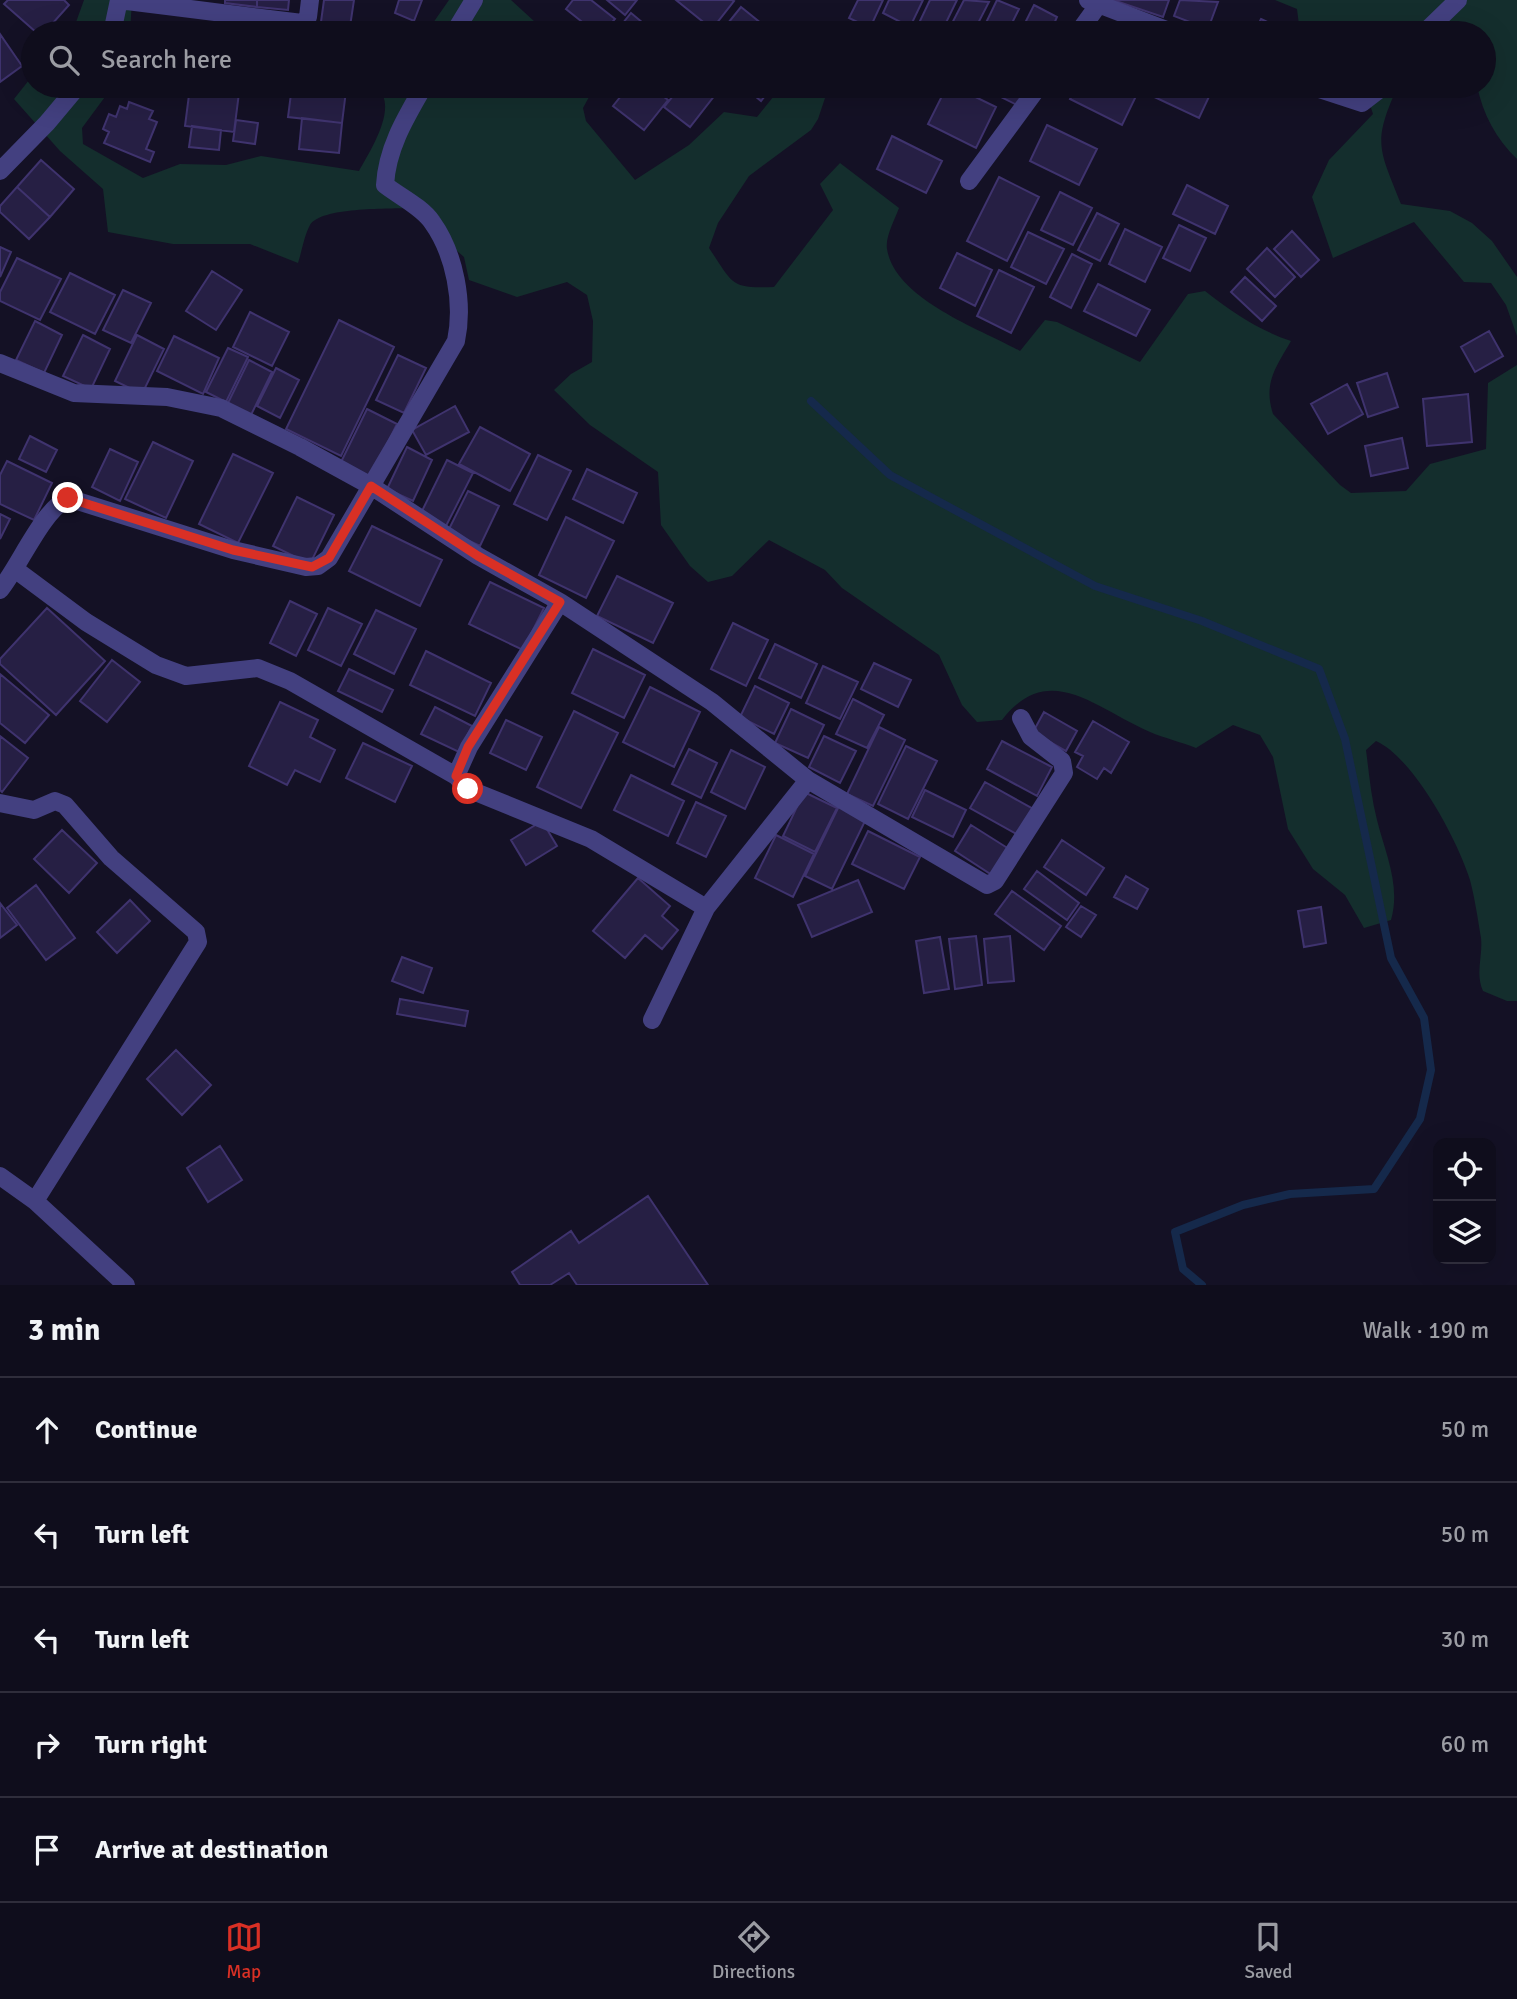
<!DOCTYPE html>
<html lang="en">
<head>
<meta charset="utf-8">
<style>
  body { margin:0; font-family:Signika,sans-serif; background:#181625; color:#f1f3f6 }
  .controls { position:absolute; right:21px; bottom:21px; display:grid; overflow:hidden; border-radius:14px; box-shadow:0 7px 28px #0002 }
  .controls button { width:63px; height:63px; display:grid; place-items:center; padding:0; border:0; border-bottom:2px solid #2f2d3b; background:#0f0d1c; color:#f1f3f6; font:35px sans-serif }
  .stop { position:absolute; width:21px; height:21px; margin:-16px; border:5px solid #d93025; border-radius:50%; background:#fff }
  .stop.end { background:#d93025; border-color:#fff; box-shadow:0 2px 7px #0008 }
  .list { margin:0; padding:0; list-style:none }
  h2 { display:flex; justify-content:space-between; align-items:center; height:91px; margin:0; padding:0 28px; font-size:30px }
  h2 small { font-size:23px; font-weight:400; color:#9b9ca3 }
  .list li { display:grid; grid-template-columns:46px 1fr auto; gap:21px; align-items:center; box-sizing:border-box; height:105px; padding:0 28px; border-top:2px solid #2f2d3b }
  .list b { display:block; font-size:26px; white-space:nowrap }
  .list em { font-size:23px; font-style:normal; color:#9b9ca3 }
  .icon { flex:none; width:38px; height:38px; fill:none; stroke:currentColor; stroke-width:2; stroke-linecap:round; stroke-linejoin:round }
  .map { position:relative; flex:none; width:1517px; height:1285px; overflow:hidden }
  .search { position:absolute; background:#0f0d1c; box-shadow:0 7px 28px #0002; left:21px; right:21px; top:21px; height:77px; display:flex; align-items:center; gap:18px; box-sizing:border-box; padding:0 24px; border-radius:38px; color:#9b9ca3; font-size:26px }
  .sheet { height:616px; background:#0f0d1c }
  nav { display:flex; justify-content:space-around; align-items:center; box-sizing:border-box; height:98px; border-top:2px solid #2f2d3b; background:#0f0d1c; font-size:19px; color:#9b9ca3 }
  nav a { display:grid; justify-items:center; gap:4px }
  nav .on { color:#d93025 }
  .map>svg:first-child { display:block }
  .green { fill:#142e2d }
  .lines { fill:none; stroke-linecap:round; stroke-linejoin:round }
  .stream { stroke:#15294b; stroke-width:8 }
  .building { fill:#261f44; stroke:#3f336e; stroke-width:2 }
  .minor { stroke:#434080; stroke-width:18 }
  .route { stroke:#d93025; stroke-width:9 }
</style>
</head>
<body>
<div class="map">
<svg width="1517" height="1285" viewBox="0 0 1517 1285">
  <rect width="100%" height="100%" fill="#141125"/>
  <path class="green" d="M84 0H132L130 33H68L75 25Z
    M449 0H511L547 33H426Z
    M1275 0H1517V159C1496 139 1483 114 1477 86H1484V33H1300L1297 9Z
    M33 75V86H113L82 128 83 144 143 178 180 164 226 165 261 156 359 171C370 151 401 104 375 86H595L583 108 586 121 635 180 689 145 724 112 757 117 782 86H829L818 119 811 130 749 176 718 223 709 248C733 283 729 289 774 287L833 210 820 184 840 163 899 208C895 219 885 237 887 249 895 299 978 328 1020 351L1045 320 1057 322 1140 362 1188 294 1205 291C1232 312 1258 330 1291 341 1276 367 1263 383 1273 414L1340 485 1351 493 1406 491 1430 464 1486 449 1488 383 1517 365V1001H1507L1483 991C1475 973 1483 957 1481 938 1478 920 1475 899 1470 880 1458 841 1414 758 1376 741L1366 750C1369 773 1371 797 1377 820 1385 853 1401 885 1391 920L1364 928 1345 895 1313 869 1288 829 1273 757 1260 735 1233 725 1196 748C1181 742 1164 738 1150 732 1096 709 1049 659 1002 720L977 722 962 705 939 655 842 588 825 570 769 540 732 576 708 582 690 566 661 525 658 472 590 425 554 390 571 374 592 362 593 321 587 295 567 282 517 297 469 280 464 257 408 208C387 209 321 207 310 225 304 236 302 251 298 263L250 244H173L108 232 103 189 60 151 14 99Z
    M1364 86H1398C1372 143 1379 148 1401 204L1450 211 1472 223 1492 241 1517 277V336L1506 305 1491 283 1464 282 1414 222 1333 258 1312 197 1329 160 1373 114Z"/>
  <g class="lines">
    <path class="stream" d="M811 401 890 475 1095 586 1202 621 1319 669 1345 739 1391 958 1424 1018 1431 1070 1420 1119 1374 1189 1290 1194 1243 1205 1175 1232 1183 1269 1202 1285"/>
  </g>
  <path class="building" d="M8 0H64L69 5 44 33H37L4 4Z
    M225 0H257V7L225 3Z
    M257 0H289L288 10 257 7Z
    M324 0H354L349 33 320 29Z
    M399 0H422L414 21 395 13Z
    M573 0H591L615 19 603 33H596L566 9Z
    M607 0H637L625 15Z
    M676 0H732L734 1 712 29Z
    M858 0H883L870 28 849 18Z
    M889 0H923L910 27 883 13Z
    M930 0H957L941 33 919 23Z
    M964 0 989 2 973 33H947Z
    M997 0 1019 9 1007 33H981Z
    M1113 0H1169L1163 17Z
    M1180 0 1218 2 1208 29 1174 16Z
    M1034 5 1057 17 1050 33H1020Z
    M741 7 762 24 755 33H720Z
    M631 13 655 33H615Z
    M1261 19 1291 33H1254Z
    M0 34 22 66 0 82Z
    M292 86 346 91 342 123 288 117Z
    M629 86H650L668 100 644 130 613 106Z
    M681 86H722L690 127 664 107Z
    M743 86H773L761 101Z
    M947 86H953L996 107 976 148 928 124Z
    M979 86H1034L1023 108Z
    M1077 86H1125L1138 92 1122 125 1070 99Z
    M1154 86H1214L1199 118 1150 95Z
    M190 87 239 93 234 132 185 126Z
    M129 102 153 111 149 119 157 122 146 149 154 152 150 162 104 143 109 132 103 129 109 114 116 117 120 106 127 109Z
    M302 118 342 123 339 153 299 149Z
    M236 120 258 123 255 144 233 141Z
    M1047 125 1097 149 1079 185 1030 161Z
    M192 126 221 130 219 150 189 147Z
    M892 136 942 161 926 193 877 169Z
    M41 160 74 189 50 217 17 187Z
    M999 177 1039 197 1007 261 967 241Z
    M1187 185 1228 206 1215 234 1173 214Z
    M17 187 50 217 29 239 0 212V206Z
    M1060 192 1092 208 1073 245 1041 230Z
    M1097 213 1119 224 1100 261 1078 250Z
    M1179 225 1206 238 1190 271 1163 258Z
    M1125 229 1162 247 1145 282 1109 264Z
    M1292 231 1319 260 1301 277 1274 249Z
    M1028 232 1064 249 1046 284 1011 267Z
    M0 247 11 252 0 277Z
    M1267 248 1295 277 1275 297 1247 269Z
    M957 253 992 270 975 306 940 288Z
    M1072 254 1092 264 1071 308 1050 297Z
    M17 258 61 279 40 320 0 301V292Z
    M999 270 1034 287 1011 333 977 316Z
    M212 271 242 290 216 330 186 311Z
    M70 273 115 295 95 334 50 312Z
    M1245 277 1276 306 1262 321 1231 292Z
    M1098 284 1150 310 1136 336 1084 311Z
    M123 290 151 303 131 343 103 330Z
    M250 312 289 332 272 366 233 347Z
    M339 320 394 347 341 456 286 429Z
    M35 321 62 335 44 373 16 360Z
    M1489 331 1503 356 1475 372 1461 347Z
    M83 335 110 349 91 389 63 376Z
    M137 335 164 349 142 394 115 381Z
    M174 336 219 358 203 394 157 371Z
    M228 348 248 357 226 402 206 392Z
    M398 355 426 368 404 413 376 400Z
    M249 360 272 372 250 417 227 405Z
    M276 368 299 380 280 418 257 406Z
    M1387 373 1398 407 1368 417 1357 383Z
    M1347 384 1363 414 1328 434 1311 404Z
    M1468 394 1472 442 1427 446 1423 399Z
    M455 406 469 432 426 455 412 430Z
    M367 409 397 424 371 477 341 462Z
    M480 427 530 454 510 491 459 464Z
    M30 436 57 450 46 472 19 459Z
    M1402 438 1408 468 1371 476 1365 446Z
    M153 442 193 461 166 518 125 499Z
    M407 447 432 460 413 501 387 489Z
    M110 449 138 462 120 501 92 487Z
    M233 454 273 473 238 543 199 524Z
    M538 455 571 471 547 520 514 504Z
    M447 460 473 473 446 526 421 513Z
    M7 461 52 483 34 520 0 504V475Z
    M587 469 637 493 623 523 573 499Z
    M468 491 499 506 480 546 448 531Z
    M297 497 334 515 310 564 273 546Z
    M0 514 10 519 0 539Z
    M566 517 614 541 586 598 539 575Z
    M372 526 442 560 420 606 349 571Z
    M617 576 673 603 653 643 597 616Z
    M490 582 544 608 523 650 469 624Z
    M290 601 317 614 296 656 270 643Z
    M47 608 105 661 56 715 0 664V659Z
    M328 608 362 624 341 666 308 650Z
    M376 610 416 629 394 674 354 654Z
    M733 623 768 640 746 686 711 669Z
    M775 644 817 664 801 698 759 678Z
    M593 649 645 675 624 718 572 693Z
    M426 651 491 683 475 716 410 685Z
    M112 660 140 682 107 722 80 701Z
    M874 663 911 680 898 707 861 689Z
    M823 666 858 682 840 719 806 703Z
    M349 669 393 690 382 712 338 691Z
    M0 674 49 715 25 743 0 723Z
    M755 686 789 703 774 734 740 717Z
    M650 687 700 712 674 767 623 742Z
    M853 699 884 715 867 748 836 734Z
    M280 702 318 720 310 737 335 750 320 782 295 770 287 785 249 766Z
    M435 707 472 726 459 752 421 734Z
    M791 709 824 725 808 758 775 743Z
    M574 711 618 733 581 808 537 787Z
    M1044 712 1077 731 1066 751 1033 732Z
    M506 720 542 737 526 770 490 753Z
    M1093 721 1129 742 1111 773 1104 768 1097 779 1077 767 1083 756 1075 752Z
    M879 727 905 740 873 806 847 794Z
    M0 736 28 758 2 792 0 790Z
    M824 736 856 751 840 783 809 767Z
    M1002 741 1052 767 1037 796 987 769Z
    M363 743 412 766 395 802 346 778Z
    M906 746 937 761 908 819 878 804Z
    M689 749 717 763 701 798 672 784Z
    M731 750 765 767 745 809 711 792Z
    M631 775 684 801 668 836 614 810Z
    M985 782 1035 810 1020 836 970 808Z
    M925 790 966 810 953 837 912 817Z
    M804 792 837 808 815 852 783 836Z
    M696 802 726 816 706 857 677 843Z
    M839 806 866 819 832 889 805 876Z
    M542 821 557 846 526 865 511 840Z
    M971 825 1009 849 992 875 955 851Z
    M62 830 97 863 69 893 34 859Z
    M868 831 920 857 904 889 852 864Z
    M776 835 814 854 793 897 755 878Z
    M1062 840 1104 868 1086 895 1044 867Z
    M1037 871 1079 903 1067 920 1024 889Z
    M1126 876 1148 889 1137 909 1114 897Z
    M638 878 670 906 662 916 678 930 662 949 645 935 625 958 593 931Z
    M858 880 872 912 812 937 798 905Z
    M36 885 75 938 46 960 7 908Z
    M1012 891 1061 926 1044 950 995 914Z
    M130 900 150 921 117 953 97 932Z
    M0 903 17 925 0 938Z
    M1081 906 1096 915 1081 937 1066 927Z
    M1321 907 1326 943 1304 947 1298 911Z
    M976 936 982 985 955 989 949 939Z
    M1010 936 1014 981 988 983 984 939Z
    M940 937 949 989 924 993 916 941Z
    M402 957 432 968 423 993 392 981Z
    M400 999 468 1011 465 1026 397 1014Z
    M176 1050 211 1085 182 1115 147 1079Z
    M220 1146 242 1180 208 1202 187 1168Z
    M648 1196 708 1285H577L569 1273 550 1285H520L512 1272 571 1231 579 1243Z"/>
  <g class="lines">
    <path class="minor" d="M1088 0 1174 33
      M112 33 119 0 302 23 308 17 310 0
      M454 33 474 0
      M1078 33 1099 4
      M1424 33 1458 0
      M1310 86 1362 103 1384 86
      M0 171 47 123 78 86
      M969 181 1039 86
      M0 363 74 393 167 397 221 408 300 447 371 486 478 556 560 602 712 702 808 780 987 885 995 881 1064 773 1062 761 1031 737 1021 718
      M16 570 86 622 156 665 186 676 258 668 290 681 456 776 468 789 591 839 706 908
      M0 590C20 565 42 511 68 498L233 550 306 567 318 566 329 558 456 341C464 303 455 254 432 222 422 207 399 196 385 185 387 148 406 117 424 86
      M456 776 469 747 560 602
      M0 803 34 810 55 801 65 805 111 858 196 932 198 942 35 1201
      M652 1020 706 908 808 780
      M0 1176 35 1201 126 1285"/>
  </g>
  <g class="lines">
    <path class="route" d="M68 498 233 550 312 567 329 558 371 486 478 556 560 602 468 747 456 776 468 789"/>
  </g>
</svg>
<div class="controls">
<button><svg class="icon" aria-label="locate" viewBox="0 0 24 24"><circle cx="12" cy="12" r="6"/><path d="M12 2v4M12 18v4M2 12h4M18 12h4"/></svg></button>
<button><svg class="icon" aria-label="layers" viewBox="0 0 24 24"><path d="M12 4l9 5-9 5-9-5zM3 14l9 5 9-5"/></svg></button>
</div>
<div class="stop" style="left:468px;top:789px"></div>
<div class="stop end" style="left:68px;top:498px"></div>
<div class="search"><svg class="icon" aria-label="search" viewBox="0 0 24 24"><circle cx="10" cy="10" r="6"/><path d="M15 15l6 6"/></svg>Search here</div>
</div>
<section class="sheet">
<h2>3 min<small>Walk · 190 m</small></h2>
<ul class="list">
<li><svg class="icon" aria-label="ahead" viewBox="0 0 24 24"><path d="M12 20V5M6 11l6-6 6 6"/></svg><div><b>Continue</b></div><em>50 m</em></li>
<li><svg class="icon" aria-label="left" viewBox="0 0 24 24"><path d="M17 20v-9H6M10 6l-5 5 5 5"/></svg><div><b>Turn left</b></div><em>50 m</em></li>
<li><svg class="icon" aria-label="left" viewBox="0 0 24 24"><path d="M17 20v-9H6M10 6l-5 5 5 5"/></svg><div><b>Turn left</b></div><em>30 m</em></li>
<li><svg class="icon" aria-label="right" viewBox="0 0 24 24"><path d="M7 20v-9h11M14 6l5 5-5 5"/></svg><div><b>Turn right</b></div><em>60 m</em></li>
<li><svg class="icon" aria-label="arrive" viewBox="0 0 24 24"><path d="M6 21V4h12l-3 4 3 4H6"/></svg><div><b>Arrive at destination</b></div></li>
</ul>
</section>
<nav>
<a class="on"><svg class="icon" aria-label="map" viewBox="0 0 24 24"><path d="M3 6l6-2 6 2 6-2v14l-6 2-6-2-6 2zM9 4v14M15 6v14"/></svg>Map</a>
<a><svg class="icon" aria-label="directions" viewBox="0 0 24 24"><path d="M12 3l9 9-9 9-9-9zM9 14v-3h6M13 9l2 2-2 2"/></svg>Directions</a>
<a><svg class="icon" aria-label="saved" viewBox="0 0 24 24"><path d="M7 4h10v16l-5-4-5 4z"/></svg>Saved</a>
</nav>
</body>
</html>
